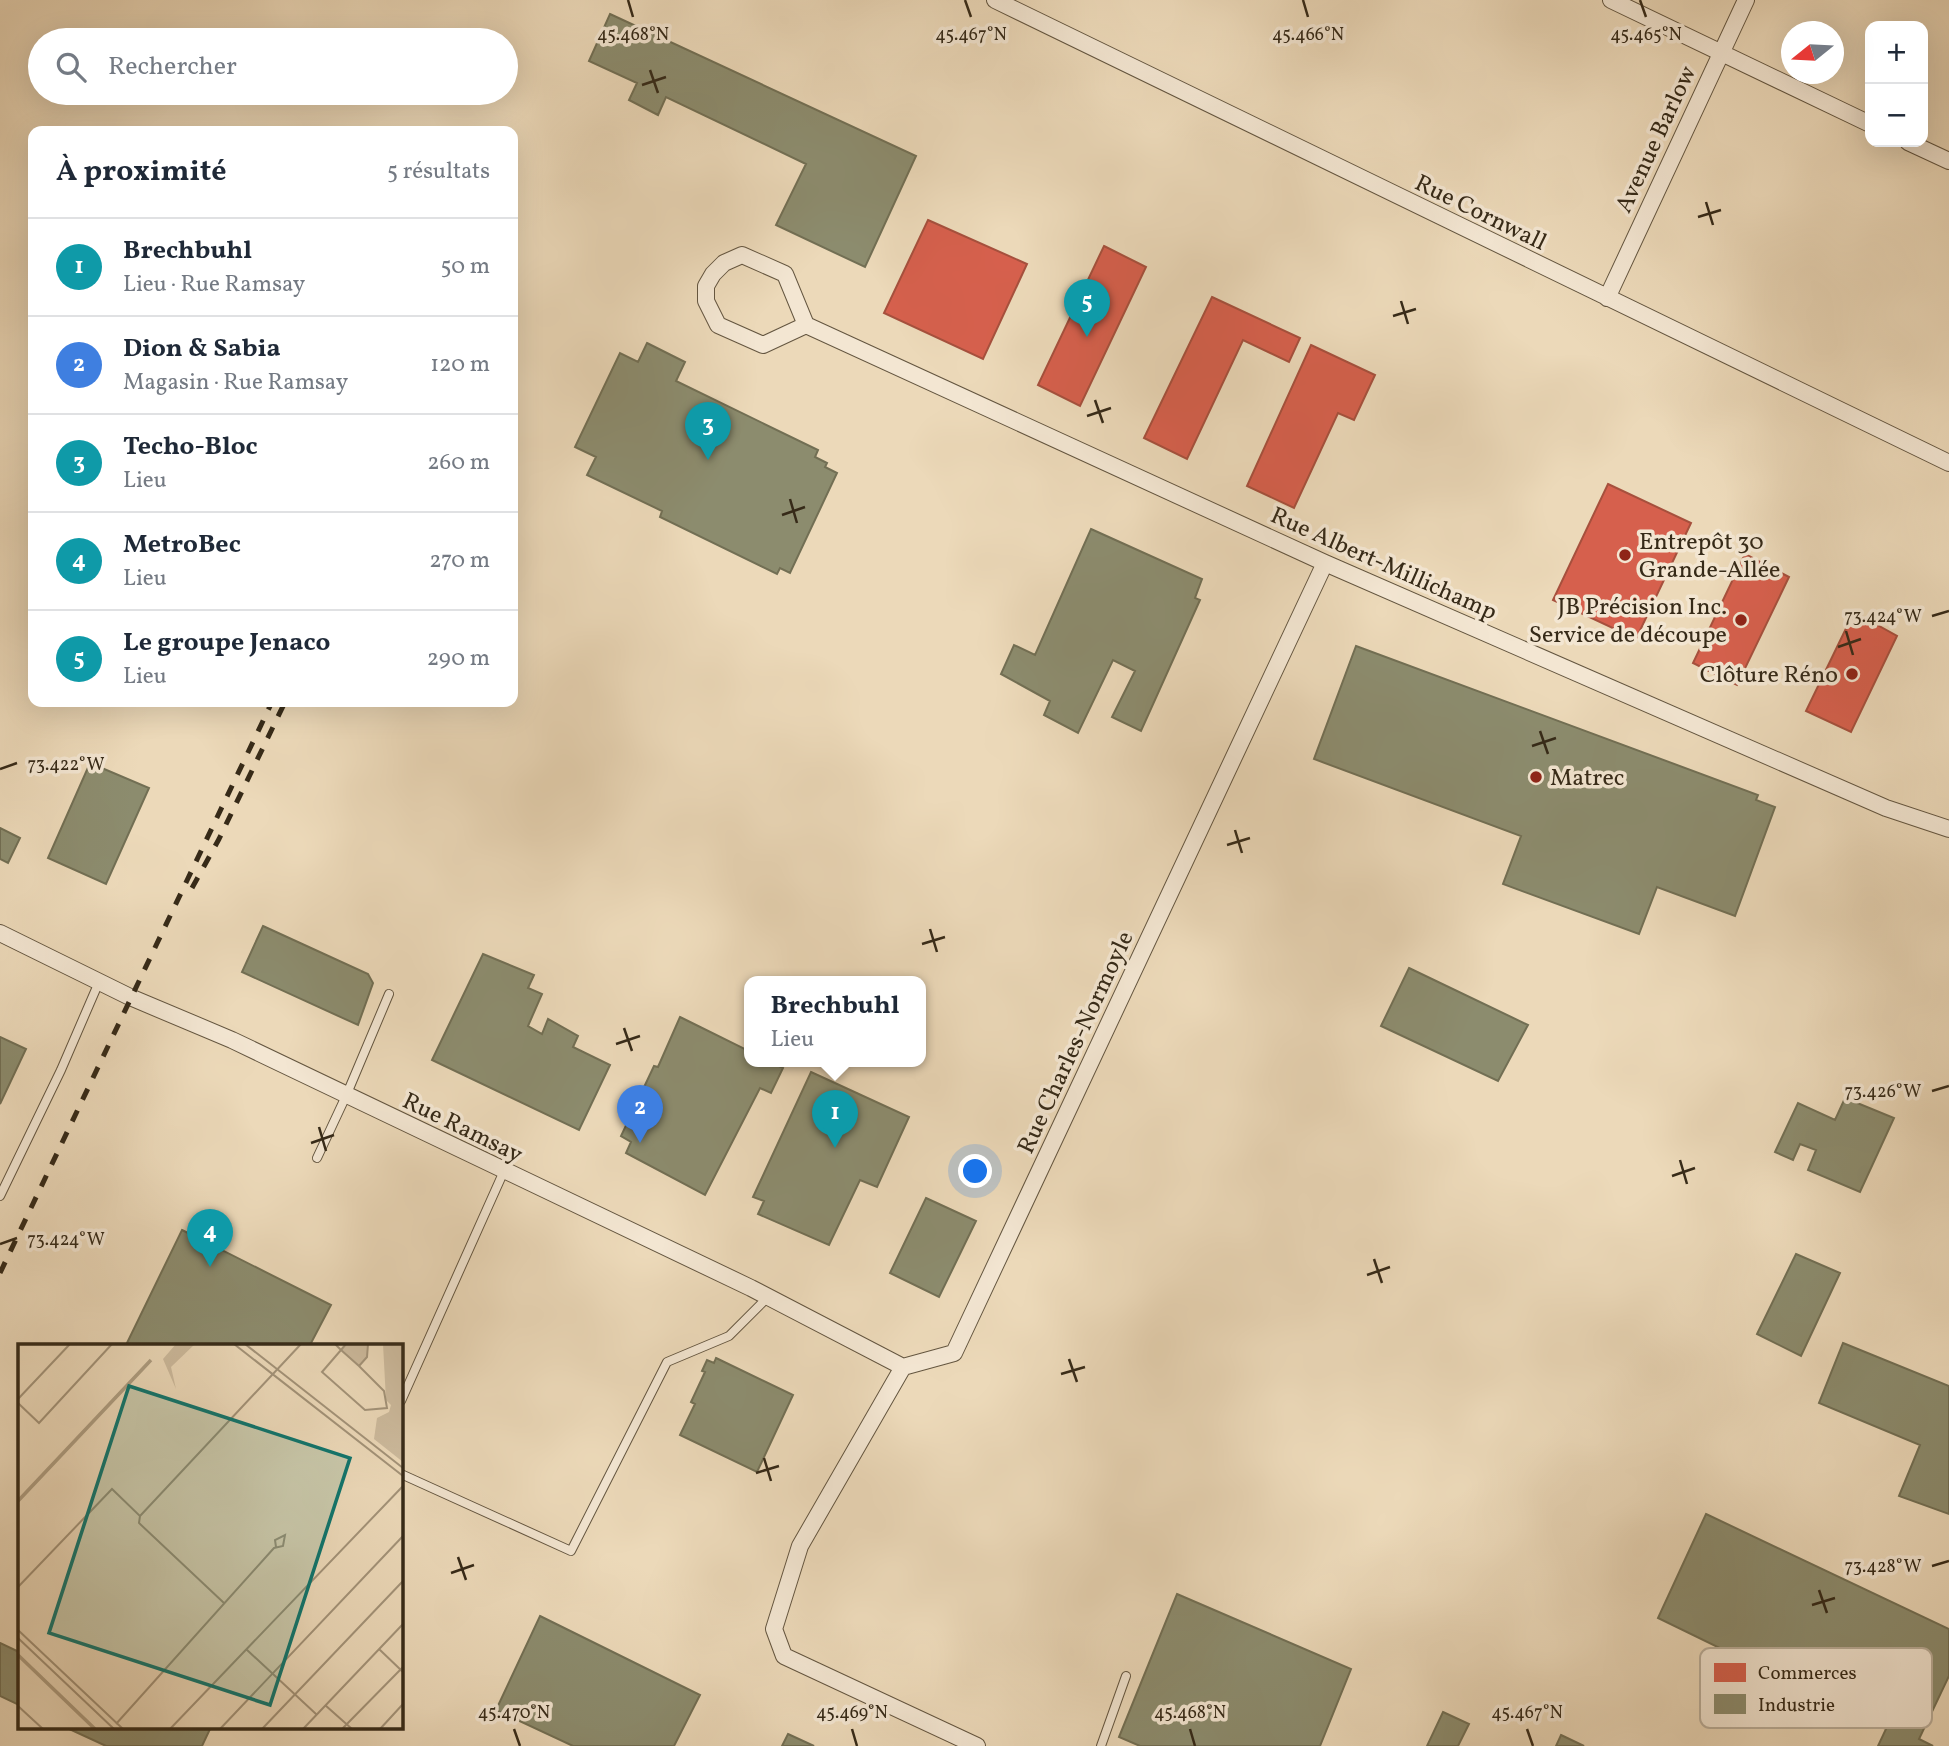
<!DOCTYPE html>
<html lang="fr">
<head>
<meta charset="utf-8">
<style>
  body { margin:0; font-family:Vollkorn,serif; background:#f2f2f3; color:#1f2937 }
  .controls { position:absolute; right:21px; top:21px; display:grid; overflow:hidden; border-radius:14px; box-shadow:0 7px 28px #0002 }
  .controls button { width:63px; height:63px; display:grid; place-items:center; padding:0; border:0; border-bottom:2px solid #e0e1e3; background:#fff; color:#1f2937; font:35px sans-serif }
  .compass { position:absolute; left:1781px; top:21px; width:63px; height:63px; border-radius:50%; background:#fff; box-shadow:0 7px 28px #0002; rotate:252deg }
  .you { position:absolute; left:976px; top:1172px; width:24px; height:24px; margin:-18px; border:5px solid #fff; border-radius:50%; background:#1a73e8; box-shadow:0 0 0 10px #1a73e833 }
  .badge { display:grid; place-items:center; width:46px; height:46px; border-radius:50%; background:#ea580c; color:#fff; font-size:23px; font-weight:700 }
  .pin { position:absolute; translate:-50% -58px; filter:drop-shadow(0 2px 4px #0008) }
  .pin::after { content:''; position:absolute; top:37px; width:24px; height:21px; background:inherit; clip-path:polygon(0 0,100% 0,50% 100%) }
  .popup { position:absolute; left:744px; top:976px; width:182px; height:91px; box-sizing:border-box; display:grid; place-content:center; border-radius:14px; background:#fff; filter:drop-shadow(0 2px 5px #0005); font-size:23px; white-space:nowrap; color:#747a83 }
  .popup b { font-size:26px; color:#1f2937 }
  .popup::after { content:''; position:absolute; left:50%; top:100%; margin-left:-14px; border:14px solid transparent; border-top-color:#fff }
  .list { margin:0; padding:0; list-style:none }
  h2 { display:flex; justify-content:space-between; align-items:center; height:91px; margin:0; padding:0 28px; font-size:30px }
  h2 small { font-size:23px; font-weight:400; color:#747a83 }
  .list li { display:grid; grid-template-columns:46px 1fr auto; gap:21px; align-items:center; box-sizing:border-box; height:98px; padding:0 28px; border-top:2px solid #e0e1e3 }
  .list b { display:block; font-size:26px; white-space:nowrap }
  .list p { margin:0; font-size:23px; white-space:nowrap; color:#747a83 }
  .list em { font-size:23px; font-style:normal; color:#747a83 }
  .icon { flex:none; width:38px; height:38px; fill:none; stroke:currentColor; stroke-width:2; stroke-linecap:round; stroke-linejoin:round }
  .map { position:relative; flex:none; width:1949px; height:1746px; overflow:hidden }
  .search { position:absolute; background:#fff; box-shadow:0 7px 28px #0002; left:28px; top:28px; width:490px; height:77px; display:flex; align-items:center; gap:18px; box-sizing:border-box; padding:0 24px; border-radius:38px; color:#747a83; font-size:26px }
  .panel { position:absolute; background:#fff; box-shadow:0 7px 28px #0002; left:28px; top:126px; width:490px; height:581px; border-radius:14px }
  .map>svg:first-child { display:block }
  .shops { fill:#d6604d; stroke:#a6503d; stroke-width:2 }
  .industry { fill:#8c8c6e; stroke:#726f54; stroke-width:2 }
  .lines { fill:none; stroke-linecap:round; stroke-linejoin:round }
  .service-casing { stroke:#645640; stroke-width:10 }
  .minor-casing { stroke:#645640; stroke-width:18 }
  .service { stroke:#f3e6d2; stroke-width:8 }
  .minor { stroke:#f3e6d2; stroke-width:16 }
  .rail { stroke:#362a18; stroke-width:5; stroke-dasharray:12 12; stroke-linecap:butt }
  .ticks { fill:none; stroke:#362a18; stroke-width:2.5 }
  .poi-dot { fill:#8f2418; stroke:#f3e6d2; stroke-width:2.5 }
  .labels { text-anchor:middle; stroke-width:7; stroke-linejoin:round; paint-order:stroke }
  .street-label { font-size:24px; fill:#362a18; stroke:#f3e6d2 }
  .poi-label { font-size:24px; fill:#362a18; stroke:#f3e6d2; text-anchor:start }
  .inset-river { fill:none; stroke:#ae9e82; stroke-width:3.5 }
  .inset-road { fill:none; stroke:#a39379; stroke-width:2 }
  .view { fill:#0f766e; fill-opacity:0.15; stroke:#0f766e; stroke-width:3.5 }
  .inset-edge { fill:none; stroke:#362a18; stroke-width:3.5 }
  .key { fill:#f3e6d2; stroke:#baae9a; stroke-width:2 }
  .key-label { font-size:19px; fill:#362a18 }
  .ticks-label { font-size:18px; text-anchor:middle; fill:#362a18; stroke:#f3e6d2; stroke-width:7; stroke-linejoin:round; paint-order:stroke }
</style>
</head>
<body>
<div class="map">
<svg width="1949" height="1746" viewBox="0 0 1949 1746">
  <rect width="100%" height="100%" fill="#ecd9b9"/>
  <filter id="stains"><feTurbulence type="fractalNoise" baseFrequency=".00286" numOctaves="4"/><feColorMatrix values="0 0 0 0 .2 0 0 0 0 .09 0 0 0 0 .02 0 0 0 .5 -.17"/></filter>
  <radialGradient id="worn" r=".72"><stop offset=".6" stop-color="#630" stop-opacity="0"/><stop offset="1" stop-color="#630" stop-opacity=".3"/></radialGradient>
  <path class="shops" d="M928 220 1027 264 983 359 884 313Z
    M1104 246 1146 267 1080 406 1038 385Z
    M1212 297 1300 338 1289 362 1243 340 1187 459 1144 438Z
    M1311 345 1375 375 1354 420 1338 413 1294 508 1247 486Z
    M1608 484 1691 523 1636 639 1553 600Z
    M1745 554 1789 577 1737 685 1693 663Z
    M1854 612 1897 636 1851 732 1806 711Z"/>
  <path class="industry" d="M610 14 916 156 865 267 776 225 806 164 666 97 658 115 629 100 637 83 589 61Z
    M647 343 685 362 676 381 818 450 815 457 827 463 825 467 837 473 790 573 780 568 777 574 660 517 662 511 587 475 596 457 575 447 620 353 638 362Z
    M1091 529 1202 579 1195 598 1200 600 1141 731 1112 717 1135 671 1113 660 1078 733 1044 715 1050 701 1001 674 1014 645 1035 655Z
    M1356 646 1758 795 1756 800 1775 807 1735 916 1657 887 1639 934 1503 884 1521 836 1314 759Z
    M90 763 149 788 106 884 48 858Z
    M0 828 20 838 8 863 0 859Z
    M263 926 368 974 373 983 358 1025 242 972Z
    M483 954 534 975 528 988 542 994 528 1026 542 1034 548 1019 578 1036 573 1047 610 1065 579 1130 432 1060Z
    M1409 968 1528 1025 1498 1081 1381 1026Z
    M680 1017 749 1051V1062H771L783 1068 771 1093 760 1088 705 1195 626 1153 631 1142 621 1136 654 1066 658 1067Z
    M0 1037 26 1049 0 1104Z
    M811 1072 909 1117 877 1187 860 1180 829 1245 758 1214 764 1201 753 1197Z
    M1845 1098 1894 1118 1860 1192 1808 1170 1816 1150 1800 1144 1793 1160 1775 1152 1798 1103 1835 1120Z
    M926 1198 976 1221 939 1297 890 1273Z
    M182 1230 331 1305 310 1345H126Z
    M1796 1254 1840 1273 1801 1356 1757 1334Z
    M1843 1343 1949 1386V1514L1899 1496 1920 1445 1819 1403Z
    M716 1358 793 1395 757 1472 680 1435 695 1404 691 1402 705 1372 702 1371 707 1360 714 1363Z
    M1706 1514 1949 1629V1676L1919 1739 1933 1746H1878L1886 1729 1658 1618Z
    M1177 1594 1351 1669 1320 1746H1140L1119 1737Z
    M540 1616 700 1695 674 1746H573L496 1710Z
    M0 1643 19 1652V1705L0 1696Z
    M1443 1712 1469 1724 1458 1746H1427Z
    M65 1727H211L202 1746H106Z
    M788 1734 814 1746H782Z
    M1561 1735 1584 1746H1556Z"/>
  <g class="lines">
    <g class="service-casing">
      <path id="service" d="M317 1158 346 1096 389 994
        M0 1196 61 1070 99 982
        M401 1401 504 1171
        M401 1474 571 1551 667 1362 729 1336 768 1297
        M1101 1746 1126 1676"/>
    </g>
    <g class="minor-casing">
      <path id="minor" d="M995 0 1949 463
        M1611 0 1870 124
        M1908 142 1949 161
        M1607 298 1746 0
        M806 325 763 345 718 325 706 301V286L713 274 724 263 742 255 785 274 806 325 1325 563 1886 808 1949 829
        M0 933 130 997 232 1040 751 1288 903 1367
        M977 1746 784 1656 774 1629 800 1546 903 1367 954 1353 1325 563"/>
    </g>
    <use href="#service" class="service"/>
    <use href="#minor" class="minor"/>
    <path class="rail" d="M192 888 219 839 285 702
      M0 1273 272 702"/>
  </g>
  <path class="ticks" d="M628 0 633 17M965 0 971 17M1303 0 1308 17M1640 0 1646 17M650 70 658 93M642 85 666 77M1706 202 1713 225M1698 217 1721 210M1401 301 1408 324M1393 316 1416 309M1095 400 1103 423M1087 416 1111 408M790 499 797 523M782 515 805 507M1932 616 1949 611M1846 631 1853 655M1838 647 1861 639M1540 731 1548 754M1532 746 1556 738M0 769 17 763M1235 830 1242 853M1227 845 1250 838M930 929 937 952M922 944 945 937M624 1028 632 1051M616 1044 640 1036M1932 1091 1949 1086M319 1127 326 1151M311 1143 334 1135M1680 1160 1687 1184M1672 1176 1695 1168M0 1244 17 1238M1374 1259 1382 1283M1367 1275 1390 1267M1069 1359 1077 1382M1061 1374 1085 1367M764 1458 771 1481M756 1473 779 1466M458 1557 466 1580M1932 1566 1949 1561M451 1573 474 1565M1819 1590 1827 1613M1812 1605 1835 1598M514 1729 520 1746M852 1729 857 1746M1190 1729 1195 1746M1527 1729 1533 1746"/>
  <g class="poi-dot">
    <circle cx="1625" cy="555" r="7"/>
    <circle cx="1741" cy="620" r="7"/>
    <circle cx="1852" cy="674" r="7"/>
    <circle cx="1536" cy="777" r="7"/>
  </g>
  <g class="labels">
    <g class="street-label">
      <text transform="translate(1655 139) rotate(-65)" y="8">Avenue Barlow</text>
      <text transform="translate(1481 212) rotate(26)" y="8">Rue Cornwall</text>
      <text transform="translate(1384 563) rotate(24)" y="8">Rue Albert-Millichamp</text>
      <text transform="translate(1075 1042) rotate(-65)" y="8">Rue Charles-Normoyle</text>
      <text transform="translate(463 1127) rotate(26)" y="8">Rue Ramsay</text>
    </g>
    <g class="poi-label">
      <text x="1639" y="549">Entrepôt 30<tspan x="1639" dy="28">Grande-Allée</tspan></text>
      <text x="1727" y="614" text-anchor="end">JB Précision Inc.<tspan x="1727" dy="28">Service de découpe</tspan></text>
      <text x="1838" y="682" text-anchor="end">Clôture Réno</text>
      <text x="1550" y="785">Matrec</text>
    </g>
  </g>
  <g transform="translate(18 1344)">
    <rect width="385" height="385" fill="#ecd9b9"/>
    <path d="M158 0H177L153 23 158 45 145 15ZM328 0H350L349 13 341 22 323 6ZM365 0H385V118L356 95 359 74 371 68 373 61 368 56Z" fill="#cdbb9e"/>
    <path class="inset-river" d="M0 157 133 16M0 311 77 385"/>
    <path class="inset-road" d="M216 0 385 132M227 0 385 124M317 0 323 6 341 22 366 47 369 64 347 66 304 28 323 6 328 0M341 22 349 13 350 0M0 55 52 0M0 59 21 79 94 0M122 172 283 0M0 243 94 145 122 172 121 179 206 259M0 286 105 385M0 294 96 385M228 305 298 370M361 305 385 328M307 361 334 385M0 362 25 385M98 380 256 204 265 202 267 191 257 196 258 203M152 385 385 142M202 385 385 192M244 385 385 237M285 385 385 280M324 385 385 323M362 385 385 360"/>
    <path class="view" d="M111 42 332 114 252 361 31 289Z"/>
    <rect width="385" height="385" class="inset-edge"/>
  </g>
  <rect x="1700" y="1648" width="232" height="80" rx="10" class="key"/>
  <rect x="1714" y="1663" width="32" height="19" fill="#d6604d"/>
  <rect x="1714" y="1694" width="32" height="20" fill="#8c8c6e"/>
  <g class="key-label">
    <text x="1758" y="1679">Commerces</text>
    <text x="1758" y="1711">Industrie</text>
  </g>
  <g class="ticks-label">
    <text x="633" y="40">45.468°N</text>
    <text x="971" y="40">45.467°N</text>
    <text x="1308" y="40">45.466°N</text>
    <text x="1646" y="40">45.465°N</text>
    <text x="1883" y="622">73.424°W</text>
    <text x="66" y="770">73.422°W</text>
    <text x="1883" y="1097">73.426°W</text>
    <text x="66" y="1245">73.424°W</text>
    <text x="1883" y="1572">73.428°W</text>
    <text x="514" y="1718">45.470°N</text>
    <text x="852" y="1718">45.469°N</text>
    <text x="1190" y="1718">45.468°N</text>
    <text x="1527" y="1718">45.467°N</text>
  </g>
  <rect width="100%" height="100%" filter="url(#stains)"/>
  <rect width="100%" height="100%" fill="url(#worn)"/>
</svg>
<div class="controls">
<button>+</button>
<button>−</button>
</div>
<svg class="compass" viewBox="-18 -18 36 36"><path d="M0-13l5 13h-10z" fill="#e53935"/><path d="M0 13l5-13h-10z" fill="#747a83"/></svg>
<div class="you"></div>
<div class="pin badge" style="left:835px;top:1148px;background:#0f9aa8">1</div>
<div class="popup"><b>Brechbuhl</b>Lieu</div>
<div class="pin badge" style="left:640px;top:1143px;background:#3f7fe0">2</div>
<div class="pin badge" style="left:708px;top:460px;background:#0f9aa8">3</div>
<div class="pin badge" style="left:210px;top:1267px;background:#0f9aa8">4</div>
<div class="pin badge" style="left:1087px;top:337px;background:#0f9aa8">5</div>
<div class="search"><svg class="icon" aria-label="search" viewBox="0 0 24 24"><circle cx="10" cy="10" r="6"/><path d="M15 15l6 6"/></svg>Rechercher</div>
<section class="panel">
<h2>À proximité<small>5 résultats</small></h2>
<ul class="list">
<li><span class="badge" style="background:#0f9aa8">1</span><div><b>Brechbuhl</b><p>Lieu · Rue Ramsay</p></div><em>50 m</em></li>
<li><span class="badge" style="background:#3f7fe0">2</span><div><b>Dion &amp; Sabia</b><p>Magasin · Rue Ramsay</p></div><em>120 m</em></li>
<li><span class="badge" style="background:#0f9aa8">3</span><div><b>Techo-Bloc</b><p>Lieu</p></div><em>260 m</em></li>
<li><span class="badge" style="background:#0f9aa8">4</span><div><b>MetroBec</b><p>Lieu</p></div><em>270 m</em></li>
<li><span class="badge" style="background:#0f9aa8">5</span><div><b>Le groupe Jenaco</b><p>Lieu</p></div><em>290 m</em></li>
</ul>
</section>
</div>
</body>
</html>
